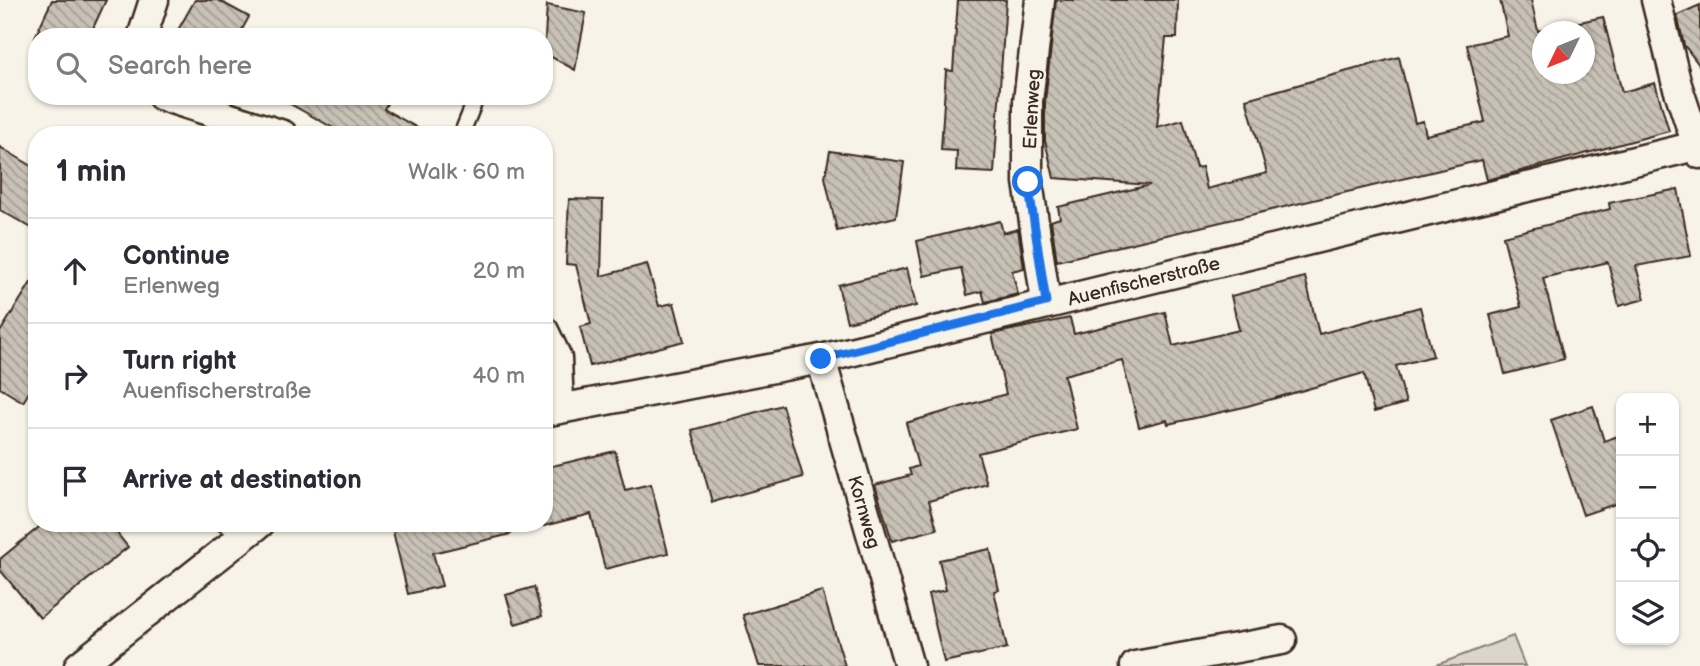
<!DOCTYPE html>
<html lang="en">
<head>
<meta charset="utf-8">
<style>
  body { margin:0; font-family:"Balsamiq Sans",sans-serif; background:#f7f7f7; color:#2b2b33 }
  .controls { position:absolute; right:21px; bottom:21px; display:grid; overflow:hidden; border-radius:14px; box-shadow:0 2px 5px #0004 }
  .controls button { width:63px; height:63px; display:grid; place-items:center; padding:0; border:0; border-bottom:2px solid #e1e1e2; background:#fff; color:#2b2b33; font:35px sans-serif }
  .compass { position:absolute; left:1532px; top:21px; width:63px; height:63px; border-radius:50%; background:#fff; box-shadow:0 2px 5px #0004; rotate:227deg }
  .stop { position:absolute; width:21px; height:21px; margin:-16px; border:5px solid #1a73e8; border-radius:50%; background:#fff }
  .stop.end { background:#1a73e8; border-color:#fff; box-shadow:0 2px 7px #0008 }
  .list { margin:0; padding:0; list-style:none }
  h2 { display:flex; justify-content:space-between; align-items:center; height:91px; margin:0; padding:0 28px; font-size:30px }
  h2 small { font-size:23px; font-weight:400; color:#7c7c81 }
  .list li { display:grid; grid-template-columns:46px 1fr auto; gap:21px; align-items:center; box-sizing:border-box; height:105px; padding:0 28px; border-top:2px solid #e1e1e2 }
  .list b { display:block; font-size:26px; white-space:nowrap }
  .list p { margin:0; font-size:23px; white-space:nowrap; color:#7c7c81 }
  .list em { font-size:23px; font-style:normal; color:#7c7c81 }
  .icon { flex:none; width:38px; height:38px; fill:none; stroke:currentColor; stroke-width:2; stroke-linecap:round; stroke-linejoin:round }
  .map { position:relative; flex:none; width:1700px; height:666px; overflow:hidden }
  .search { position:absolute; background:#fff; box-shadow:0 2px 5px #0004; left:28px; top:28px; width:525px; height:77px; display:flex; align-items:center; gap:18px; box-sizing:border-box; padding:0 24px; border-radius:28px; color:#7c7c81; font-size:26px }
  .panel { position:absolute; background:#fff; box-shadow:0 2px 5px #0004; left:28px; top:126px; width:525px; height:406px; border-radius:28px }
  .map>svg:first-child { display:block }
  .grass { fill:#dbd6cb; stroke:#8b8074; stroke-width:2 }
  .building { fill:url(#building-back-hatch); stroke:#3b2a1e; stroke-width:2; fill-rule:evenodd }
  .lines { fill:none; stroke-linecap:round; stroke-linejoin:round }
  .lane-casing { stroke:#3b2a1e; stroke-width:19 }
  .street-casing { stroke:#3b2a1e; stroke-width:33 }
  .lane { stroke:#f7f3e8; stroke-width:14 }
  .street { stroke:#f7f3e8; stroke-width:28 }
  .route { stroke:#1a73e8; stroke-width:9 }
  .labels { text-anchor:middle; stroke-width:5; stroke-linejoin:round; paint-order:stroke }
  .street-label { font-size:19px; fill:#3b2a1e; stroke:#f7f3e8 }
</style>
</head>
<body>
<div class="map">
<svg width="1700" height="666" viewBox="0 0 1700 666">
  <defs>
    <pattern id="building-back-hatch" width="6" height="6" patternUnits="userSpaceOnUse" patternTransform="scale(1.75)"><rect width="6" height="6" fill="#c8c1b6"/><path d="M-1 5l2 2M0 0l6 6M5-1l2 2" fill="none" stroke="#a49d93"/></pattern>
  </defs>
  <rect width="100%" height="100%" fill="#f7f3e8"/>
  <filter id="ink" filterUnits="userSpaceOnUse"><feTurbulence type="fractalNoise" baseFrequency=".0143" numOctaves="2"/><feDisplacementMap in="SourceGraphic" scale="14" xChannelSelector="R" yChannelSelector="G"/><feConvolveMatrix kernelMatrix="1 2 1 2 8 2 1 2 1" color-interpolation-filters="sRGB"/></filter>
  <g filter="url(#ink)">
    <path class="grass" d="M1513 636 1525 666H1434Z"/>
    <path class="building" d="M52 0H106L89 37H35Z
      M195 0H218L249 17 238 37H174Z
      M958 0H1006L994 173 956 171 957 151 941 150 946 70 953 71Z
      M1056 0H1178L1177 38H1166L1157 127 1183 120 1196 168 1202 167 1207 189 1267 173 1246 99 1399 57 1415 123 1423 121 1426 135 1485 122 1467 45 1508 36 1500 0H1531L1538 31 1603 17 1622 92 1655 83 1669 131 1487 180 1482 160 1057 261 1051 221 1060 218 1058 207 1150 185 1054 178 1045 141V102ZM1543 32H1585V74H1543Z
      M547 5 586 13 575 70 544 53Z
      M1700 5V66L1684 45 1677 15Z
      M276 96H391L384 109 430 135H346Z
      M0 147 37 169V231L0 210Z
      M830 151 904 162 896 217 837 231 825 177Z
      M1678 189 1691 256 1636 266 1645 299 1619 306 1608 262 1543 278 1564 359 1505 374 1490 315 1521 307 1503 236 1610 209 1609 203Z
      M569 199 603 200 601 276 647 264 659 306 674 303 684 341 590 366 580 327 591 324 576 265 566 264Z
      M1000 221 1003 233 1018 229 1024 268 1012 271 1018 294 985 302 982 291 967 295 961 268 924 276 917 241Z
      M907 268 916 306 847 322 838 285Z
      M37 273V380L23 402 0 388V332Z
      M1305 277 1319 334 1420 307 1433 356 1396 366 1406 403 1374 412 1364 373 1244 407 1168 424 1167 420 1139 427 1122 360 1064 375 1077 429 978 453 987 484 929 501 937 529 892 541 875 485 911 475 909 469 918 466 906 423 1006 394 992 334 1070 318 1074 334 1165 312 1173 346 1239 330 1231 296Z
      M782 405 803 477 712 502 692 430Z
      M1593 406 1604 441 1621 435V502L1583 515 1551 420Z
      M615 451 625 490 651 484 668 553 605 569 591 514 544 526V468Z
      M44 523H109L128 547 40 618 0 570V559Z
      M391 523H509L511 534 433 553 442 586 408 594Z
      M990 549 999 590 994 591 1007 648 944 662 928 594 946 590 939 560Z
      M534 587 542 616 515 624 506 595Z
      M822 591 845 666H759L743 615Z"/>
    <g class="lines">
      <g class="lane-casing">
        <path id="lane" d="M461 135 477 96
          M223 523 241 535"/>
      </g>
      <g class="street-casing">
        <g id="street">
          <path d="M1040 0 1028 101V182L1046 302"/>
          <path d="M1656 0 1677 85 1700 154"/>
          <path d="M142 37 154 0"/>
          <path d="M162 96 283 135"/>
          <path d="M544 331 557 358 559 409"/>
          <path id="s1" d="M821 359 909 666"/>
          <path id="s2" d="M544 412 821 359 1700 145"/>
          <path d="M79 666 260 523"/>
          <path d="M1135 666 1282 640"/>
        </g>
      </g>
      <use href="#lane" class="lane"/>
      <use href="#street" class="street"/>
    </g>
  </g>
  <g class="lines" filter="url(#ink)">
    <path class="route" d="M821 359 1046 302 1028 182"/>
  </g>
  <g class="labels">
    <g class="street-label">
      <text transform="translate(1031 109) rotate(-87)" y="7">Erlenweg</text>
      <text dy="7" stroke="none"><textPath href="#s2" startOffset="614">Auenfischerstraße</textPath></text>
      <text dy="7" stroke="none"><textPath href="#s1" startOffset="159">Kornweg</textPath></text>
    </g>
  </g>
</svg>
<div class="controls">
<button>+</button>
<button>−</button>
<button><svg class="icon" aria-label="locate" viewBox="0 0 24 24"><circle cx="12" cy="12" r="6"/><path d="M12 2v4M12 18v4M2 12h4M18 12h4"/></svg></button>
<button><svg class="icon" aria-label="layers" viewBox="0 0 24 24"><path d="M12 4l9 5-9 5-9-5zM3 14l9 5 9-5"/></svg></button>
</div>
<svg class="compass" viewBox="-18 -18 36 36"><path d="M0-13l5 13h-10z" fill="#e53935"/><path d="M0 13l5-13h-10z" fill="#7c7c81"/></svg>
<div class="stop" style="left:1028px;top:182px"></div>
<div class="stop end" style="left:821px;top:359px"></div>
<div class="search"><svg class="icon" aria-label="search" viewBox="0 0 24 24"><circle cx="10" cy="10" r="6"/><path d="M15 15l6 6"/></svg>Search here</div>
<section class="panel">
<h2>1 min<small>Walk · 60 m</small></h2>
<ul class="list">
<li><svg class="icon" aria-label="ahead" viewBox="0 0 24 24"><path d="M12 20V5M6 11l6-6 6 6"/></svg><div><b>Continue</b><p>Erlenweg</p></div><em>20 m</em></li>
<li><svg class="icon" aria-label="right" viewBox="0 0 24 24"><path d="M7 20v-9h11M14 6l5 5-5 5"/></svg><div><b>Turn right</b><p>Auenfischerstraße</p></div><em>40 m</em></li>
<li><svg class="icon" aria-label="arrive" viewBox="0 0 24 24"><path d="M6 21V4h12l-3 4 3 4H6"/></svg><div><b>Arrive at destination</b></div></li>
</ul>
</section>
</div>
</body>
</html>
